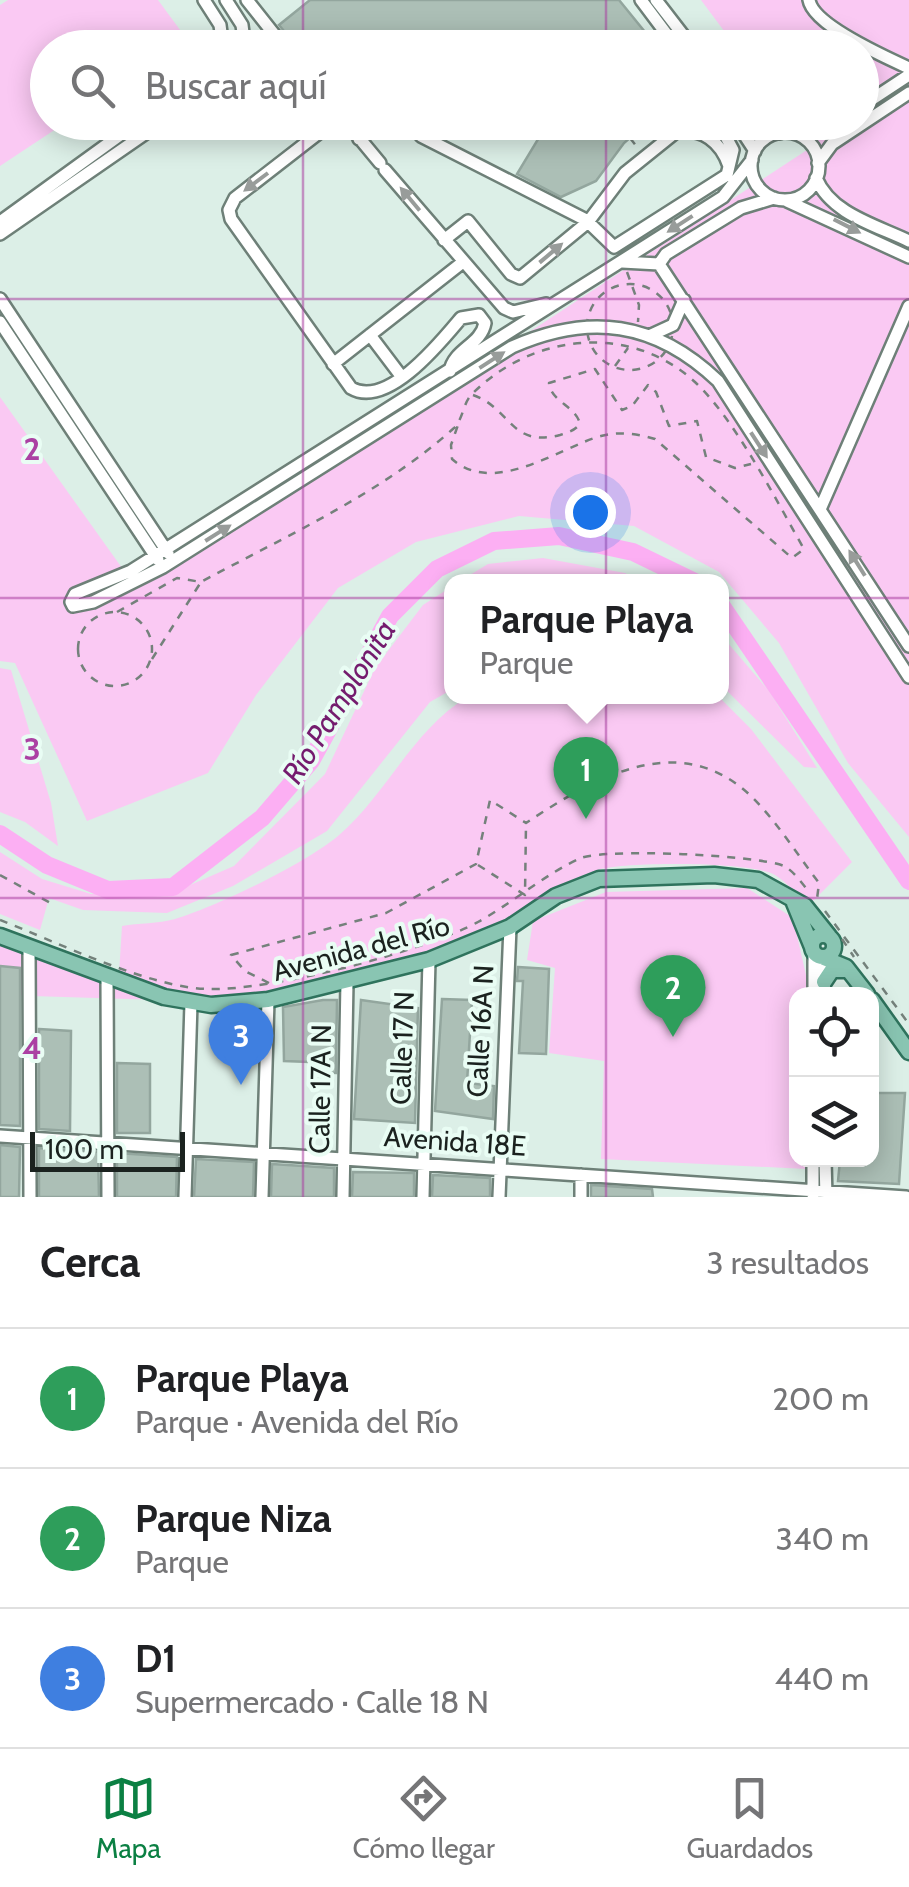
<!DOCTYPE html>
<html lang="es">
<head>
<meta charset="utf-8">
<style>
  body { margin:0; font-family:Cabin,sans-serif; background:#f2f2f2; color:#202124 }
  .controls { position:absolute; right:30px; bottom:30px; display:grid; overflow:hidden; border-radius:20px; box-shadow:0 5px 25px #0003 }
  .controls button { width:90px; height:90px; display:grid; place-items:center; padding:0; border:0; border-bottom:2px solid #e0e0e0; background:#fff; color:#202124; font:50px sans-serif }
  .scale { position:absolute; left:30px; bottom:25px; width:155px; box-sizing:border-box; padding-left:10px; border:5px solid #1b221f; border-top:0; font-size:28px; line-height:35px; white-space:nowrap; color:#1b221f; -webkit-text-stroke:8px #e9fdf4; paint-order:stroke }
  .you { position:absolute; left:590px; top:512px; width:35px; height:35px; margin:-25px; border:8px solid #fff; border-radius:50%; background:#1a73e8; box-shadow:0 0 0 15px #1a73e833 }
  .badge { display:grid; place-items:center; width:65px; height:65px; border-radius:50%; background:#0b8043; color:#fff; font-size:32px; font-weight:700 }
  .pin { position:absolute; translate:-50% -82px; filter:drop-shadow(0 2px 5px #0008) }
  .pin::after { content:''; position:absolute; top:52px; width:35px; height:30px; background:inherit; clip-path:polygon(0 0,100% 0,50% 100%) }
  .popup { position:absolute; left:444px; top:574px; width:285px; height:130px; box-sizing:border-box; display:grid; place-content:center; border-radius:20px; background:#fff; filter:drop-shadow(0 2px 8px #0005); font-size:32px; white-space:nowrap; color:#757577 }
  .popup b { font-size:38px; color:#202124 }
  .popup::after { content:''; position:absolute; left:50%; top:100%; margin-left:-20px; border:20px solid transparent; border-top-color:#fff }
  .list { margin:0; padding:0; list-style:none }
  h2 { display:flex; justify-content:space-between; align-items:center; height:130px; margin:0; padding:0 40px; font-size:42px }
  h2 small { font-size:32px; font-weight:400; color:#757577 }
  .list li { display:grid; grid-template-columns:65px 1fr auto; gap:30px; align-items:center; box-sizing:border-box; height:140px; padding:0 40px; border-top:2px solid #e0e0e0 }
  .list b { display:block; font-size:38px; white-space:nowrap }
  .list p { margin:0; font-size:32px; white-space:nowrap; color:#757577 }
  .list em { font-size:32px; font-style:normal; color:#757577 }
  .icon { flex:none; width:55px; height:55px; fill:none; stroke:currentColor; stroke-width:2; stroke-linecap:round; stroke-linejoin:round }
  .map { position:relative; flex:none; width:909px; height:1197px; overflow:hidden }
  .search { position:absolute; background:#fff; box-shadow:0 5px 25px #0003; left:30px; right:30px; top:30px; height:110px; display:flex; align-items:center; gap:25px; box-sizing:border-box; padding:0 35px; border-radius:55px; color:#757577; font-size:38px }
  .sheet { height:550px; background:#fff }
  nav { display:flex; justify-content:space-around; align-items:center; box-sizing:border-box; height:140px; border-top:2px solid #e0e0e0; background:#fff; font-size:28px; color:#757577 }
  nav a { display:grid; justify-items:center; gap:5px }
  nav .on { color:#0b8043 }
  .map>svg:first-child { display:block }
  .green { fill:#fac9f3 }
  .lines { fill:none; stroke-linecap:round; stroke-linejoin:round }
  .river { stroke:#fcaff3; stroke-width:18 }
  .building { fill:#acbfb6; stroke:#93a69e; stroke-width:2.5 }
  .minor-casing { stroke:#6e8078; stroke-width:16 }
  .major-casing { stroke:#2f735d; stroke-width:19 }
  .path { stroke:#74817b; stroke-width:2.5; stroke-dasharray:8 8; stroke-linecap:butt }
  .minor { stroke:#fff; stroke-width:11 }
  .major { stroke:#89c5b2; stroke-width:14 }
  .oneway { fill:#989c9a }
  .grid { fill:none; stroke:#ab41a3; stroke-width:2.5; stroke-opacity:0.55 }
  .labels { text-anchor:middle; stroke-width:8; stroke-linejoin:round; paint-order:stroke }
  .street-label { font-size:28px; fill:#1b221f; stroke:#e9fdf4 }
  .water-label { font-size:30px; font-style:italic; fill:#741c6e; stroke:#e9fdf4 }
  .grid-label { font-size:32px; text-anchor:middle; font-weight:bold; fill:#ab41a3; stroke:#e9fdf4; stroke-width:8; stroke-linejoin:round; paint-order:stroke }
</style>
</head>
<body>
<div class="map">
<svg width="909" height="1197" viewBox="0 0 909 1197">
  <rect width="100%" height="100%" fill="#dcefe7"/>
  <path class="green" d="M8 0H158L186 38 173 47 48 48V122L65 123 0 166V5Z
    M701 0H909V837L848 763 779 643 719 572 634 526 519 516 416 542 338 588 256 695 208 773 87 821 15 663 0 661V397L137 589 810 148 792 123 862 122V48L736 47Z
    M543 558 625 573 641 581H460L488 564Z
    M451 587V690L430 702 327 831 233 886 167 913 83 910 49 898 40 930 0 914V852L42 879 91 894 174 892 234 866 325 774 375 668 423 605Z
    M721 635 769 691 817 768 804 767 721 685Z
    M0 668 11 670 51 803 58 846 25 822 0 812Z
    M467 697H719L751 729 852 862 809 905C798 896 787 882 775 875 751 861 629 862 601 869 564 879 534 907 501 923 427 961 250 1010 169 993 152 989 135 980 119 974L122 926C139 923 158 924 175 919 216 907 306 863 338 836 387 794 411 732 467 697Z
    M747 888 793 918 808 984V994H796V1160H807V1169L601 1159 604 1061 549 1053 555 968 527 960 533 921 606 892Z
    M0 938 160 1000 0 995Z"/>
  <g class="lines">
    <path class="river" d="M721 605 909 881
      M0 834 47 865 108 890 173 887 262 818 311 761 390 616 437 569 494 541 559 536 633 552 695 582"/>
  </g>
  <path class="building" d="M310 0H619L658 48H298L279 25Z
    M515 122H648L624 143 596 181 561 197 517 174 540 136Z
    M0 966 20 968V1126L0 1125Z
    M518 967 549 969 546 1054 519 1053 523 981H517Z
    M442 999 472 1000 467 1083 494 1086 493 1119 435 1111Z
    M323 1000H337L336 1073 310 1072V1062L284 1061 283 1007Z
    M361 1000 418 1008 415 1123 354 1119Z
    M39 1029 71 1031 70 1131 39 1129Z
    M117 1063 150 1064V1133H117Z
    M872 1093H905L899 1184 838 1181 840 1160H872Z
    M0 1145 20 1147 19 1197H0Z
    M39 1148 98 1152 99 1197H39Z
    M117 1153 177 1157 176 1197H117Z
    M196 1159 254 1162 253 1197H194Z
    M272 1164 334 1168V1197H271Z
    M353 1172 414 1173V1197H352Z
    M433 1175 490 1178V1197H432Z
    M591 1185 652 1189 653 1197H591Z"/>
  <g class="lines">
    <g class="minor-casing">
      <path id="minor" d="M204 0 220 25 223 48
        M226 0 242 25 245 48
        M247 0 285 48
        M641 0 677 48
        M656 0 693 48
        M809 0C813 25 885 57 909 68
        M862 106 909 75
        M333 122 235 198 229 210 231 219 351 388C387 409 440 343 461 318L479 315 485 323C481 345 454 349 450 371
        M346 122 380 163
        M394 122 412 132
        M736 122 755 151
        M757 122 780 133
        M751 166a34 34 0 1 1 68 0a34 34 0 1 1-68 0Z
        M798 134H813L836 122
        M421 136 586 220 614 247 727 175 733 150 725 135 710 122
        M359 139 378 122
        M818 163 832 144 909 93
        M385 170 504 308 513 312 546 304
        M816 178C831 214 876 225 909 241
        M787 201 909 257
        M0 222 138 122
        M0 234 162 122
        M444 240 468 221 511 274 520 278 588 222 625 173 676 132C702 127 721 142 729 166
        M622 262 659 264 909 646
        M659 264 666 254 741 208 774 198
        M0 299 168 553
        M0 322 158 560
        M370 335 401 376
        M649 336 673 325 684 300
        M333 364 463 262
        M821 507 909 306
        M71 602 73 606 93 602 163 567 512 347C589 313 655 321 718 381L909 677
        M71 602 75 594 131 571 723 197 752 160
        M29 947 30 1197
        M824 958V994
        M107 976 108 1197
        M814 994V954
        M0 1136 906 1197
        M825 1160 826 1197
        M813 1195V1160
        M185 1197 191 1003
        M262 1197 268 1000
        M343 1197 347 982
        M423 1197 429 960
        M499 1197 510 927
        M581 1197V1175"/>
    </g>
    <g class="major-casing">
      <path id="major" d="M794 903 812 947
        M812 946a11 11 0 1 1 22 0a11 11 0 1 1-22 0Z
        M0 936 164 997 211 1005 268 1000 429 960 510 927 556 896 599 879 714 875 758 880 805 906 829 936
        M824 958 846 967 867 994
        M824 982 832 970H847
        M872 1000 909 1052"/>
    </g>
    <path class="path" d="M630 138 637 147
      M627 272 639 305 638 322
      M587 327a43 43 0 1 1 86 0a43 43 0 1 1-86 0Z
      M615 366 628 348
      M473 395C511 408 510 448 560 435 569 432 574 431 580 424 576 406 551 402 549 383L595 369 622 410 632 406 648 385 656 392 669 426 697 421 706 457 735 468 751 464
      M117 612 177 578 201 582C286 536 382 493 454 428 463 419 463 404 471 395 532 333 631 322 696 383 736 421 776 500 804 549L792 558 655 439C638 434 619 431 601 436 560 447 495 497 452 459L451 445 458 425
      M78 649a37 37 0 1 1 74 0a37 37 0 1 1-74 0Z
      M152 659 201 582
      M478 865 525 895 526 824
      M0 875 54 905
      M825 911 909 1024
      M0 920C57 942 150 988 208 989 271 991 422 952 478 922 511 904 548 872 581 858 607 848 758 855 784 866 794 871 803 885 810 893
      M842 939 854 957
      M269 983 245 971 231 955 386 913 476 864 490 800 526 823C594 778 680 727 752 797 777 822 797 854 819 883L817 899"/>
    <use href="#minor" class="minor"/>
    <use href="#major" class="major"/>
  </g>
  <defs><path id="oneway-solid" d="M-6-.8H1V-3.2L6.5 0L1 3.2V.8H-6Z" transform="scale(2.5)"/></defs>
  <g class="oneway">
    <use href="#oneway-solid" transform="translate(256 182) rotate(143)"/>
    <use href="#oneway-solid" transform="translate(410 199) rotate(-130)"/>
    <use href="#oneway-solid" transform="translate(680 224) rotate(147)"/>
    <use href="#oneway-solid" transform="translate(847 226) rotate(27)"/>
    <use href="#oneway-solid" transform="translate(551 253) rotate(-40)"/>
    <use href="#oneway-solid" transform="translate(492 360) rotate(-33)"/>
    <use href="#oneway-solid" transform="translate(759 445) rotate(57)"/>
    <use href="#oneway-solid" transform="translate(218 533) rotate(-32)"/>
    <use href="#oneway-solid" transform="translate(857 563) rotate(-122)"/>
  </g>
  <path class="grid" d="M303 0V48M606 0V48M303 122V1197M606 122V1197M0 299H909M0 598H909M0 898H909"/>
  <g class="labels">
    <g class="street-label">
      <text transform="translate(361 948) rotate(-15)" y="10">Avenida del Río</text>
      <text transform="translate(480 1031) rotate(-87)" y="10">Calle 16A N</text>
      <text transform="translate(402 1048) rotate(-88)" y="10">Calle 17 N</text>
      <text transform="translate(320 1089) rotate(-89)" y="10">Calle 17A N</text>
      <text transform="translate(455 1141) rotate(4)" y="10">Avenida 18E</text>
    </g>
    <g class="water-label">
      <text transform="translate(339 702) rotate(-58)" y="10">Río Pamplonita</text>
    </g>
  </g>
  <g class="grid-label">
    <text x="32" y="460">2</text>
    <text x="32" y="760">3</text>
    <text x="32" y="1059">4</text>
  </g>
</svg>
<div class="controls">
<button><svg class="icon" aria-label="locate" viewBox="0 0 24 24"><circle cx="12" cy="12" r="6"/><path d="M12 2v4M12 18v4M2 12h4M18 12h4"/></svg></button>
<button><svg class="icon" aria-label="layers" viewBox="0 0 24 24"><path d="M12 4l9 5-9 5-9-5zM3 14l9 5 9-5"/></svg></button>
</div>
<div class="scale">100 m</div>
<div class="you"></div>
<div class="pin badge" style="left:586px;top:819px;background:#2e9e5b">1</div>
<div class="popup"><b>Parque Playa</b>Parque</div>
<div class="pin badge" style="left:673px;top:1037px;background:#2e9e5b">2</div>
<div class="pin badge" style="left:241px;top:1085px;background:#3f7fe0">3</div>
<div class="search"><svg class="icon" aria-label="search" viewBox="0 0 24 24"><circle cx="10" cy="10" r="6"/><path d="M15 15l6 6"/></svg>Buscar aquí</div>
</div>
<section class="sheet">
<h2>Cerca<small>3 resultados</small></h2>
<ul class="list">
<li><span class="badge" style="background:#2e9e5b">1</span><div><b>Parque Playa</b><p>Parque · Avenida del Río</p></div><em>200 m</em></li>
<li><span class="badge" style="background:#2e9e5b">2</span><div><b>Parque Niza</b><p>Parque</p></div><em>340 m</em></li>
<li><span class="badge" style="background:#3f7fe0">3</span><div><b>D1</b><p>Supermercado · Calle 18 N</p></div><em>440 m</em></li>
</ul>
</section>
<nav>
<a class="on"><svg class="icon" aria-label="map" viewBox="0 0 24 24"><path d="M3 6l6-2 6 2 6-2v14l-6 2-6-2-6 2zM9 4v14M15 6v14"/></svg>Mapa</a>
<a><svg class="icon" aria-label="directions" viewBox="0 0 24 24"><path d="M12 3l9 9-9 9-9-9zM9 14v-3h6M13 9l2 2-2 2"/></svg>Cómo llegar</a>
<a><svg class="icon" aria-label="saved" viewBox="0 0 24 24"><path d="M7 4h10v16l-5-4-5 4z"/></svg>Guardados</a>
</nav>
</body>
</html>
